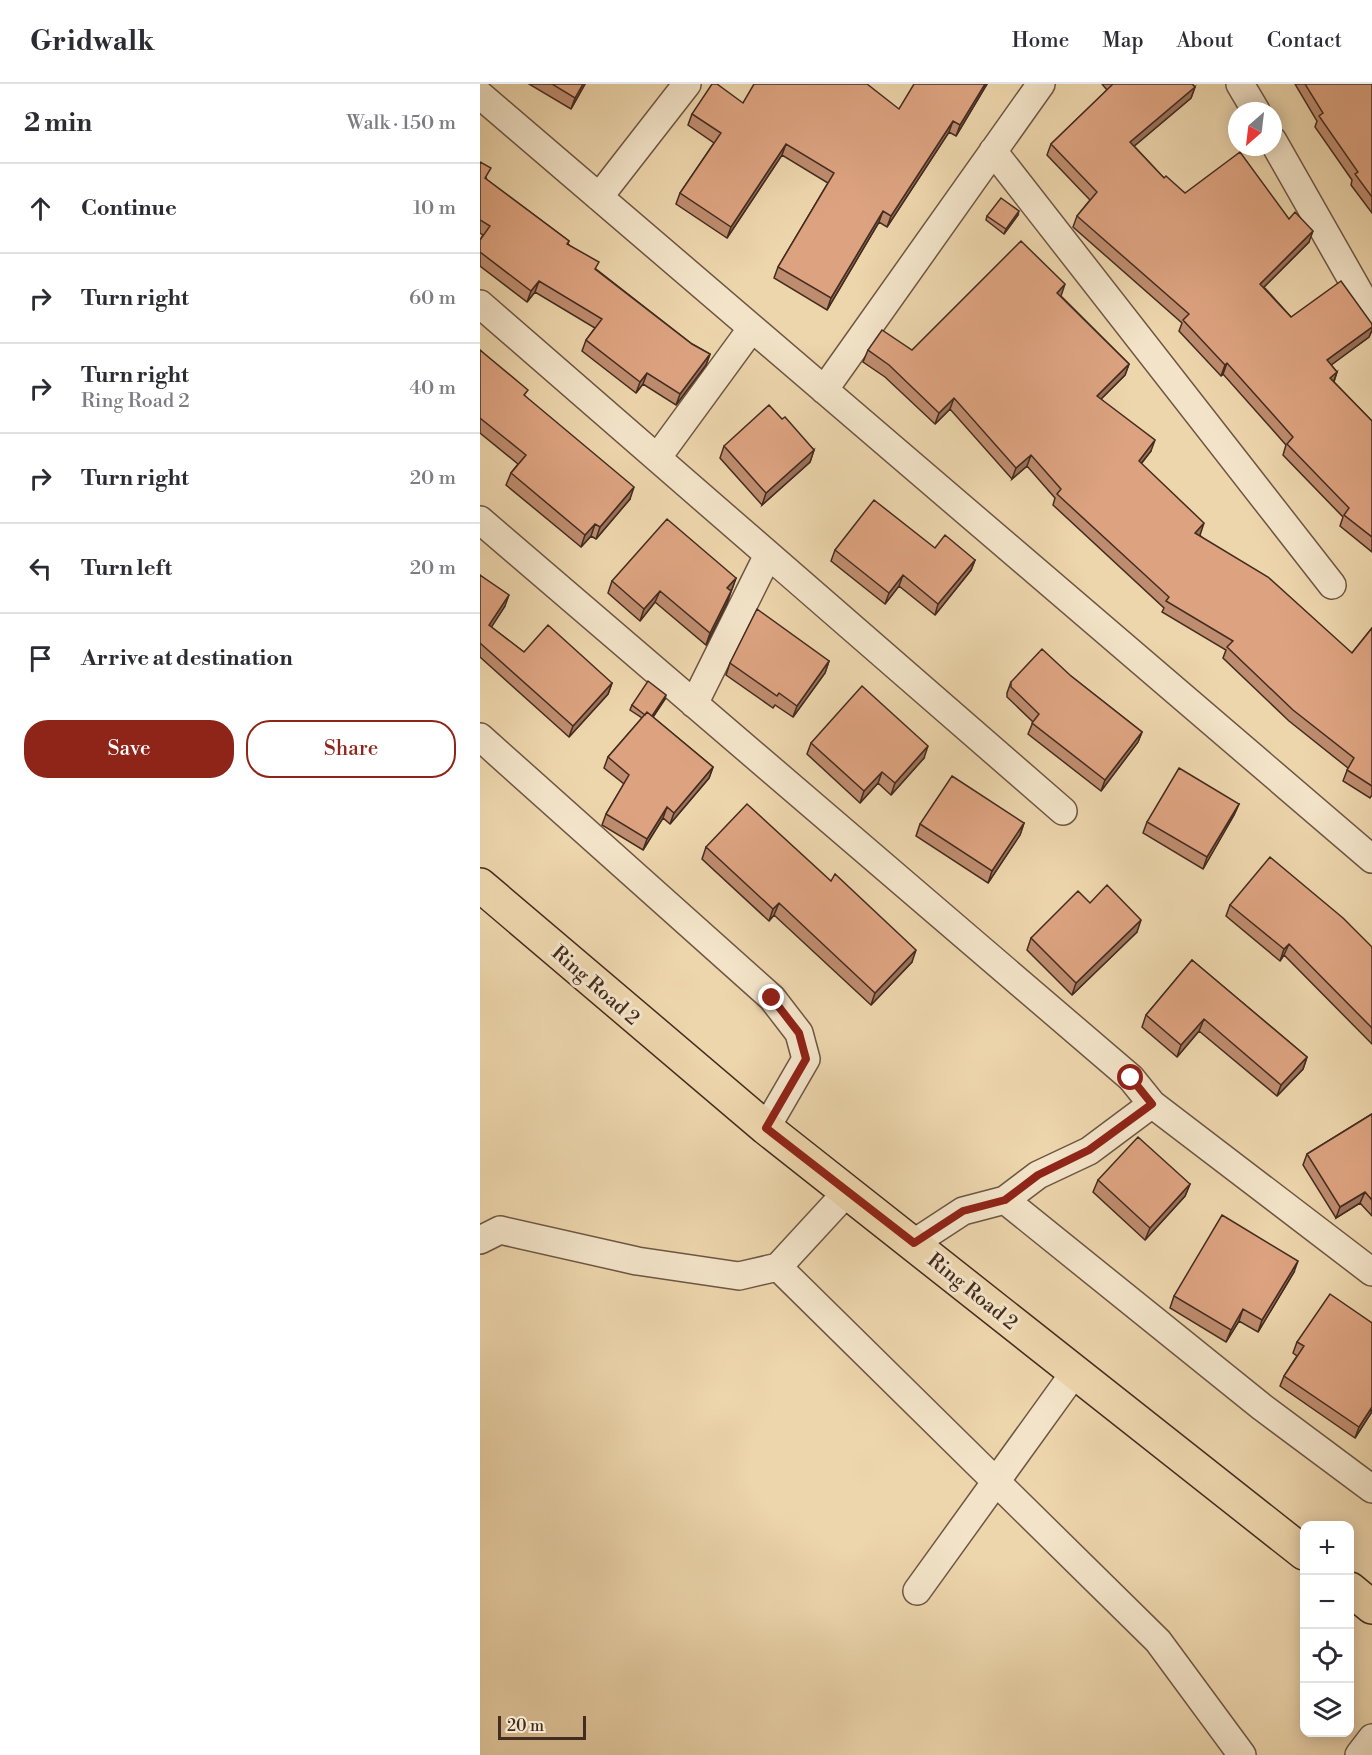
<!DOCTYPE html>
<html lang="en">
<head>
<meta charset="utf-8">
<style>
  body { margin:0; font-family:"Libre Bodoni",serif; background:#f7f7f7; color:#2b2b33 }
  .controls { position:absolute; right:18px; bottom:18px; display:grid; overflow:hidden; border-radius:12px; box-shadow:0 3px 15px #0003 }
  .controls button { width:54px; height:54px; display:grid; place-items:center; padding:0; border:0; border-bottom:2px solid #e1e1e2; background:#fff; color:#2b2b33; font:30px sans-serif }
  .compass { position:absolute; left:748px; top:18px; width:54px; height:54px; border-radius:50%; background:#fff; box-shadow:0 3px 15px #0003; rotate:208deg }
  .scale { position:absolute; left:18px; bottom:15px; width:88px; box-sizing:border-box; padding-left:6px; border:3px solid #432c20; border-top:0; font-size:16px; line-height:21px; white-space:nowrap; color:#432c20; -webkit-text-stroke:4px #f3e4c9; paint-order:stroke }
  .stop { position:absolute; width:18px; height:18px; margin:-14px; border:4px solid #8f2418; border-radius:50%; background:#fff }
  .stop.end { background:#8f2418; border-color:#fff; box-shadow:0 2px 6px #0008 }
  .list { margin:0; padding:0; list-style:none }
  h2 { display:flex; justify-content:space-between; align-items:center; height:78px; margin:0; padding:0 24px; font-size:26px }
  h2 small { font-size:20px; font-weight:400; color:#7c7c81 }
  .list li { display:grid; grid-template-columns:39px 1fr auto; gap:18px; align-items:center; box-sizing:border-box; height:90px; padding:0 24px; border-top:2px solid #e1e1e2 }
  .list b { display:block; font-size:22px; white-space:nowrap }
  .list p { margin:0; font-size:20px; white-space:nowrap; color:#7c7c81 }
  .list em { font-size:20px; font-style:normal; color:#7c7c81 }
  .actions { display:flex; gap:12px; padding:18px 24px }
  .actions a { flex:1; padding:14px 0; border:2px solid #8f2418; border-radius:24px; text-align:center; font-size:21px; color:#8f2418 }
  .actions .main { background:#8f2418; color:#fff }
  .icon { flex:none; width:33px; height:33px; fill:none; stroke:currentColor; stroke-width:2; stroke-linecap:round; stroke-linejoin:round }
  .map { position:relative; flex:none; width:892px; height:1671px; overflow:hidden }
  header { display:flex; align-items:center; gap:36px; box-sizing:border-box; height:84px; padding:0 30px; background:#fff; border-bottom:2px solid #e1e1e2 }
  header strong { font-size:28px }
  nav { display:flex; gap:33px; margin-inline-start:auto; font-size:21px }
  main { display:flex }
  aside { flex:1; background:#fff }
  .map>svg:first-child { display:block }
  .lines { fill:none; stroke-linecap:round; stroke-linejoin:round }
  .minor-casing { stroke:#6e5643; stroke-width:30 }
  .primary-casing { stroke:#432c20; stroke-width:36 }
  .minor { stroke:#f3e4c9; stroke-width:27 }
  .primary { stroke:#edd5ac; stroke-width:33 }
  .wall { fill:#be8c6e; stroke:#432c20; stroke-width:1.5 }
  .shaded-wall { fill:#9b725a; stroke:#432c20; stroke-width:1.5 }
  .building { fill:#dda380; stroke:#432c20; stroke-width:1.5 }
  .route { stroke:#8f2418; stroke-width:8 }
  .labels { text-anchor:middle; stroke-width:6; stroke-linejoin:round; paint-order:stroke }
  .street-label { font-size:20px; fill:#432c20; stroke:#f3e4c9 }
</style>
</head>
<body>
<header>
<strong>Gridwalk</strong>
<nav><a>Home</a><a>Map</a><a>About</a><a>Contact</a></nav>
</header>
<main>
<aside>
<h2>2 min<small>Walk · 150 m</small></h2>
<ul class="list">
<li><svg class="icon" aria-label="ahead" viewBox="0 0 24 24"><path d="M12 20V5M6 11l6-6 6 6"/></svg><div><b>Continue</b></div><em>10 m</em></li>
<li><svg class="icon" aria-label="right" viewBox="0 0 24 24"><path d="M7 20v-9h11M14 6l5 5-5 5"/></svg><div><b>Turn right</b></div><em>60 m</em></li>
<li><svg class="icon" aria-label="right" viewBox="0 0 24 24"><path d="M7 20v-9h11M14 6l5 5-5 5"/></svg><div><b>Turn right</b><p>Ring Road 2</p></div><em>40 m</em></li>
<li><svg class="icon" aria-label="right" viewBox="0 0 24 24"><path d="M7 20v-9h11M14 6l5 5-5 5"/></svg><div><b>Turn right</b></div><em>20 m</em></li>
<li><svg class="icon" aria-label="left" viewBox="0 0 24 24"><path d="M17 20v-9H6M10 6l-5 5 5 5"/></svg><div><b>Turn left</b></div><em>20 m</em></li>
<li><svg class="icon" aria-label="arrive" viewBox="0 0 24 24"><path d="M6 21V4h12l-3 4 3 4H6"/></svg><div><b>Arrive at destination</b></div></li>
</ul>
<div class="actions"><a class="main">Save</a><a>Share</a></div>
</aside>
<div class="map">
<svg width="892" height="1671" viewBox="0 0 892 1671">
  <rect width="100%" height="100%" fill="#edd5ac"/>
  <filter id="stains"><feTurbulence type="fractalNoise" baseFrequency=".00333" numOctaves="4"/><feColorMatrix values="0 0 0 0 .2 0 0 0 0 .09 0 0 0 0 .02 0 0 0 .5 -.17"/></filter>
  <radialGradient id="worn" r=".72"><stop offset=".6" stop-color="#630" stop-opacity="0"/><stop offset="1" stop-color="#630" stop-opacity=".3"/></radialGradient>
  <g class="lines">
    <g class="minor-casing">
      <path id="minor" d="M760 0 776 27
        M0 11 892 775
        M793 57 892 231
        M513 67 852 501
        M119 113 207 0
        M0 220 583 727
        M344 306 561 0
        M177 374 272 244
        M0 436 651 994 672 1020 892 1188
        M214 620 288 471
        M0 653 292 914 319 949 326 975 286 1044
        M525 1116 782 1323 892 1405
        M0 1156 20 1146 157 1177 259 1192 298 1183 367 1108
        M434 1159 483 1127 525 1116 558 1091 609 1067 672 1020
        M298 1183 678 1557 762 1671
        M437 1507 595 1288
        M879 1671 892 1654"/>
    </g>
    <g class="primary-casing">
      <path id="primary" d="M0 801 286 1044 824 1469
        M870 1505 892 1523"/>
    </g>
    <use href="#minor" class="minor"/>
    <use href="#primary" class="primary"/>
  </g>
  <path class="wall" d="M49 0H105L91 25Z
    M507 0 476 52 469 48 407 143 399 138 347 226 294 194 298 183 348 99 302 71 247 154 196 120 200 109 234 59 208 41 212 30 263 19 419 25Z
    M622 0H712L715 3 711 14 654 62 684 94 705 109 809 135 829 158 784 203 811 233 892 240V246L889 253 851 281 857 288 854 298 892 337V468L860 442 863 433 803 371 806 361 743 290 741 292 699 247 702 239 593 143 597 132 610 116 567 71 571 60 627 6Z
    M815 0H892V129L871 101 872 96 835 43 837 37Z
    M0 78 7 96 89 157 88 160 116 185 212 260 230 270 226 281 196 321 163 300 156 309 102 267 106 256 115 244 55 208 47 218 0 182V156L3 151 0 149Z
    M538 131 524 150 506 136 507 132Z
    M581 212 649 280 645 291 621 315 671 367 661 380 720 451H719L872 569 892 544V711L890 714 863 697 868 684 809 637 743 574 746 566 682 528 684 524 573 421 575 414 547 382 532 395 470 325 455 340 405 293 383 278 388 266H432Z
    M0 266 46 313 150 415 116 455 111 452 101 463 26 401 31 389 38 380 0 349Z
    M302 335 334 366 330 378 282 421 240 374 244 362Z
    M355 466 495 476 491 486 455 531 419 502 405 520 351 477Z
    M0 491 25 522 11 543 44 568 132 599 128 610 89 653 0 573Z
    M256 494 247 519 226 561 175 518 160 537 128 509 132 497Z
    M349 577 345 589 313 633 295 621 293 624 246 591 250 579Z
    M591 592 662 648 658 658 621 707 548 650 553 638 527 613V609L531 598Z
    M185 615 173 633 233 683 229 694 190 740 183 734 163 766 122 741 126 730 144 700 124 684 128 673 162 634 150 626 152 621Z
    M331 659 444 674 411 711 398 699 380 719 327 670Z
    M759 720 754 731 723 785 663 749 667 738Z
    M544 739 540 751 508 799 436 752 440 740Z
    M226 763 432 878 391 921 294 831 289 837 222 775Z
    M610 819 657 848 592 911 547 866 551 854Z
    M750 821 892 863V960L804 871 800 877 746 832Z
    M712 876 827 973 823 985 797 1012 719 947 697 973 662 943 666 931Z
    M892 1030V1132L880 1119 856 1134 823 1081 827 1070Z
    M618 1096 710 1100 705 1112 665 1156 613 1108Z
    M814 1188 778 1248 759 1237 746 1258 690 1224 694 1212Z
    M892 1239V1329H891L875 1354 800 1302 804 1292 817 1272 813 1269 817 1258Z"/>
  <path class="shaded-wall" d="M103 0H105L91 25 95 14Z
    M505 0H507L476 52 480 41Z
    M715 3 711 14 646 69 650 58Z
    M473 37 469 48 407 143 411 132Z
    M306 60 302 71 247 154 251 143Z
    M403 127 399 138 347 226 351 214Z
    M539 127 538 131 524 150 526 145Z
    M833 147 829 158 776 211 780 200Z
    M59 197 55 208 47 218 51 207Z
    M585 200 581 212 573 220 577 209Z
    M892 243V246L889 253 843 287 847 276Z
    M230 270 226 281 196 321 200 310Z
    M747 279 743 290 741 292 745 281Z
    M649 280 645 291 613 323 617 312Z
    M857 288 853 299 850 294Z
    M167 289 163 300 156 309 160 298Z
    M474 314 470 325 455 340 459 329Z
    M675 356 671 367 654 388 659 377Z
    M334 366 330 378 282 421 286 409Z
    M551 371 547 382 532 395 536 384Z
    M154 403 150 415 116 455 120 443Z
    M724 439 720 451 711 460 715 449Z
    M115 440 111 452 101 463 105 451Z
    M495 476 491 486 455 531 458 520Z
    M423 491 419 502 405 520 409 509Z
    M256 494 252 505 243 516 247 504Z
    M180 507 175 518 160 537 164 525Z
    M251 507 247 519 226 561 230 549Z
    M29 511 25 522 5 553 9 541Z
    M349 577 345 589 313 633 317 622Z
    M132 599 128 610 89 653 93 642Z
    M186 611 185 615 169 639 170 635Z
    M662 648 658 658 621 707 625 696Z
    M448 662 444 674 411 711 415 699Z
    M233 683 229 694 190 740 194 729Z
    M402 688 398 699 380 719 384 707Z
    M759 720 754 731 723 785 727 773Z
    M187 723 183 734 163 766 167 755Z
    M544 739 540 751 508 799 512 787Z
    M299 819 294 831 289 837 293 825Z
    M661 836 657 848 592 911 596 899Z
    M809 860 804 871 800 877 804 865Z
    M436 866 432 878 391 921 395 909Z
    M724 935 719 947 697 973 701 961Z
    M827 973 823 985 797 1012 801 1001Z
    M710 1100 705 1112 665 1156 670 1144Z
    M885 1108 880 1119 856 1134 860 1123Z
    M818 1177 814 1188 778 1248 782 1236Z
    M763 1225 759 1237 746 1258 751 1246Z
    M892 1323 891 1329 875 1354 879 1343Z"/>
  <path class="building" d="M72 0H103L95 14Z
    M232 0H237L263 19 274 0H387L419 25 434 0H505L480 41 473 37 411 132 403 127 351 214 298 183 354 89 306 60 251 143 200 109 241 49 212 30Z
    M633 0H712L715 3 650 58 684 94 686 92 705 109 760 68 809 135 815 128 833 147 780 200 811 233 861 197 892 240V243L847 276 857 288 850 294 892 337V453L864 431 869 424 807 360 813 353 747 279 745 281 703 236 709 230 597 132 617 108 571 60Z
    M825 0H892V113L875 90 878 88 839 32 843 29Z
    M0 78 11 84 5 94 89 157 87 160 119 178 115 185 212 260 230 270 200 310 167 289 160 298 106 256 122 235 59 197 51 207 0 168V156L10 142 0 136Z
    M521 114 539 127 526 145 507 132Z
    M541 157 585 200 577 209 649 280 617 312 675 356 659 377 724 439 715 449 788 493 872 569 892 544V702L867 686 874 674 813 626 747 563 753 557 686 517 689 513 577 410 581 405 551 371 536 384 474 314 459 329 409 281 388 266 402 246 432 266Z
    M0 266 48 306 44 311 154 403 120 443 115 440 105 451 31 389 46 371 0 334Z
    M289 321 302 335 305 333 334 366 286 409 244 362Z
    M394 416 455 464 465 451 495 476 458 520 423 491 409 509 355 466Z
    M187 435 256 494 247 504 251 507 230 549 180 507 164 525 132 497Z
    M0 491 29 511 9 541 44 568 68 541 132 599 93 642 0 559Z
    M277 525 349 577 317 622 299 609 297 612 250 579Z
    M562 565 591 592 662 648 625 696 552 639 559 630 531 603V598Z
    M168 597 186 611 172 632 167 628 165 631 152 621Z
    M382 602 448 662 415 699 402 688 384 707 331 659Z
    M167 628 233 683 194 729 187 723 167 755 126 730 149 691 128 673Z
    M699 684 759 720 727 773 667 738Z
    M472 692 544 739 512 787 440 740Z
    M267 720 351 797 355 790 436 866 395 909 299 819 293 825 226 763Z
    M790 773 863 834 892 863V944L809 860 804 865 750 821Z
    M627 801 661 836 596 899 551 854 598 807 610 819Z
    M712 876 827 973 801 1001 724 935 701 961 666 931Z
    M892 1030V1116L885 1108 860 1123 827 1070Z
    M658 1053 710 1100 670 1144 618 1096Z
    M742 1131 818 1177 782 1236 763 1225 751 1246 694 1212Z
    M850 1210 892 1239V1323L879 1343 804 1292 824 1262 817 1258Z"/>
  <g class="lines">
    <path class="route" d="M292 914 319 949 326 975 286 1044 434 1159 483 1127 525 1116 558 1091 609 1066 672 1020 651 994"/>
  </g>
  <g class="labels">
    <g class="street-label">
      <text transform="translate(116 901) rotate(41)" y="7">Ring Road 2</text>
      <text transform="translate(493 1207) rotate(39)" y="7">Ring Road 2</text>
    </g>
  </g>
  <rect width="100%" height="100%" filter="url(#stains)"/>
  <rect width="100%" height="100%" fill="url(#worn)"/>
</svg>
<div class="controls">
<button>+</button>
<button>−</button>
<button><svg class="icon" aria-label="locate" viewBox="0 0 24 24"><circle cx="12" cy="12" r="6"/><path d="M12 2v4M12 18v4M2 12h4M18 12h4"/></svg></button>
<button><svg class="icon" aria-label="layers" viewBox="0 0 24 24"><path d="M12 4l9 5-9 5-9-5zM3 14l9 5 9-5"/></svg></button>
</div>
<svg class="compass" viewBox="-18 -18 36 36"><path d="M0-13l5 13h-10z" fill="#e53935"/><path d="M0 13l5-13h-10z" fill="#7c7c81"/></svg>
<div class="scale">20 m</div>
<div class="stop" style="left:651px;top:994px"></div>
<div class="stop end" style="left:292px;top:914px"></div>
</div>
</main>
</body>
</html>
